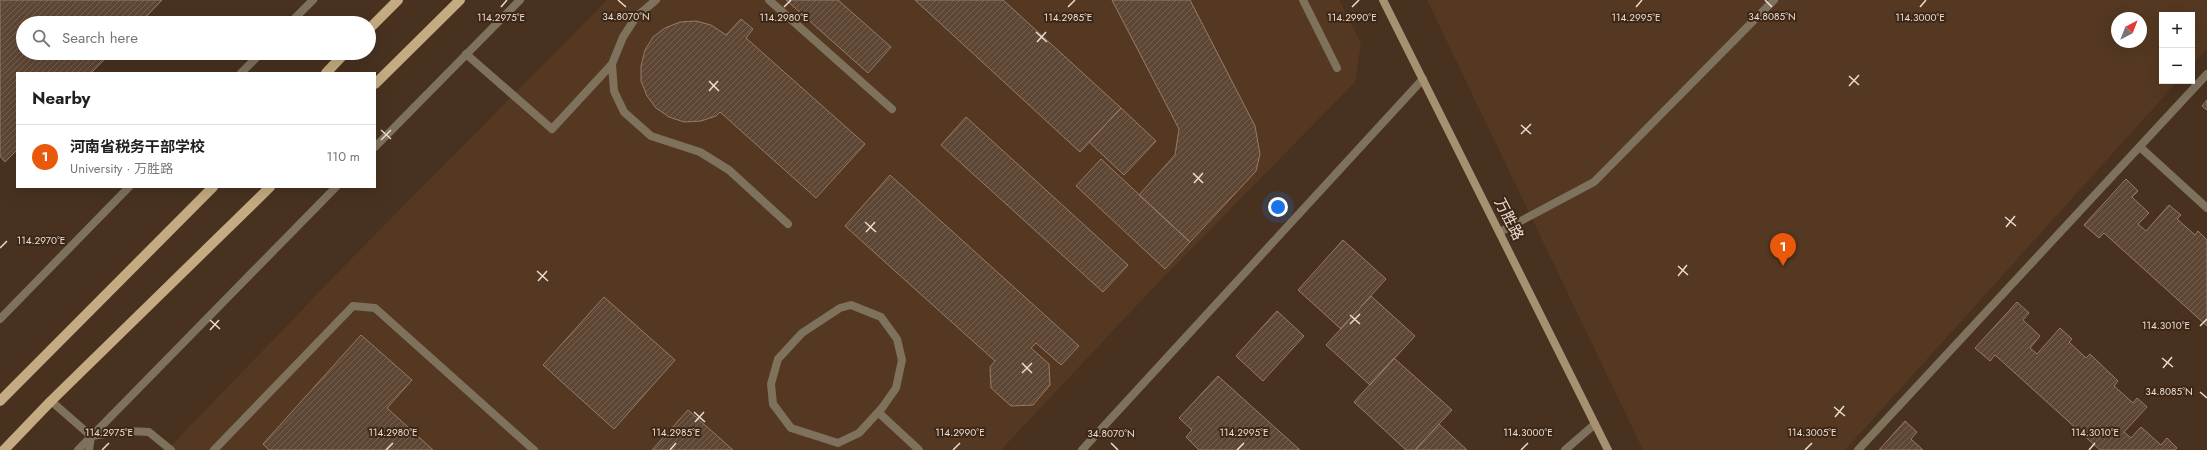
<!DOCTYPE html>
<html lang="en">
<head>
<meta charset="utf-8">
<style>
  body { margin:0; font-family:Jost,"Noto Sans SC",sans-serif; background:#f2f2f2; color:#202124 }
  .controls { position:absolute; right:12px; top:12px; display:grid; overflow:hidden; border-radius:0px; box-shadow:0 4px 16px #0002 }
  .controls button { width:36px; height:36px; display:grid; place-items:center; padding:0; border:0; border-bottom:1px solid #e0e0e0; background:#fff; color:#202124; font:20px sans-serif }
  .compass { position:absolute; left:2111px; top:12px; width:36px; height:36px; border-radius:50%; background:#fff; box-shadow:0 4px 16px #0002; rotate:42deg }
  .you { position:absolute; left:1278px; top:207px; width:14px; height:14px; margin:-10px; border:3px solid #fff; border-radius:50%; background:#1a73e8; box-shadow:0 0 0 6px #1a73e833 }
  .badge { display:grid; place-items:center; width:26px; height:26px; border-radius:50%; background:#ea580c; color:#fff; font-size:13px; font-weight:700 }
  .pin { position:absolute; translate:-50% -33px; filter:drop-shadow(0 1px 2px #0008) }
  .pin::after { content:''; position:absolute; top:21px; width:14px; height:12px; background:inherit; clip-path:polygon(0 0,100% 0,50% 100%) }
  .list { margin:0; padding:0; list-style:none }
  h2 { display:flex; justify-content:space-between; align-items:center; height:52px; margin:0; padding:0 16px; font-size:17px }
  h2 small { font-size:13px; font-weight:400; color:#757577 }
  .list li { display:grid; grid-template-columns:26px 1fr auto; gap:12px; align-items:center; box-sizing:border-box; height:64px; padding:0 16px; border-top:1px solid #e0e0e0 }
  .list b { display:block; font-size:15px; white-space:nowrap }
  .list p { margin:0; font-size:13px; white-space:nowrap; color:#757577 }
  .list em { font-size:13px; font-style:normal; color:#757577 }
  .icon { flex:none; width:22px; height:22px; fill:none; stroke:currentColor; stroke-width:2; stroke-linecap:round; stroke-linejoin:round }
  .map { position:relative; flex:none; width:2207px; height:450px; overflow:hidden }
  .search { position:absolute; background:#fff; box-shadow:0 4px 16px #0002; left:16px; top:16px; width:360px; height:44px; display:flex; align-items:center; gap:10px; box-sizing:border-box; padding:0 14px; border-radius:22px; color:#757577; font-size:15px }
  .panel { position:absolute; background:#fff; box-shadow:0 4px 16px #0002; left:16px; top:72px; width:360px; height:116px; border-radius:0px }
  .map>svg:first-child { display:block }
  .built { fill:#543821; fill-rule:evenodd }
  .building { fill:url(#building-hatch); stroke:#967b68 }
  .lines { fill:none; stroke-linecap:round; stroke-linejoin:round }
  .lane { stroke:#7e725d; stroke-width:8 }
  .street { stroke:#7e725d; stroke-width:8 }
  .secondary { stroke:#a69272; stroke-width:8 }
  .primary { stroke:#c4ab81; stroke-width:10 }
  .ticks { fill:none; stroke:#ebddd2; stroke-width:1.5 }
  .labels { text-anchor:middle; stroke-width:4; stroke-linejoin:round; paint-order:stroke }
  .street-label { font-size:15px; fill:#ebddd2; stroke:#3d2716 }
  .ticks-label { font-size:10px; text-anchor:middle; fill:#ebddd2; stroke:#3d2716; stroke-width:4; stroke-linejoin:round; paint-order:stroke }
</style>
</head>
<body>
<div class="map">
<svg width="2207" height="450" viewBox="0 0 2207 450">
  <defs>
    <pattern id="building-hatch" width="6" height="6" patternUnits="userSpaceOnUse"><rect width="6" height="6" fill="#5e4634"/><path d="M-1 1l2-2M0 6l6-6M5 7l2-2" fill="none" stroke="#756050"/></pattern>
  </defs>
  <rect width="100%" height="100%" fill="#48311f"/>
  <path class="built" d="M607 0H1339L1361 43 1355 82 1157 284 1001 450H167L350 260Z
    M1427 0H2207V49L2192 65V15H2162V81H2178L1845 450H1643ZM2117 18H2141V42H2117Z"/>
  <path class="building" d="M0 0H162L140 23H23V53H111L91 73H17V150L5 162 0 156Z
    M786 0H838L891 47 868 73Z
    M915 0H1003L1121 108 1080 152Z
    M1112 0H1190L1255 126 1260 154 1256 171 1190 242 1139 195 1175 155 1179 129Z
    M741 19 753 29 746 38 865 144 816 198 720 112 716 116 701 121 684 122 669 117 656 108 647 96 641 81V66L645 50 653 37 665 28 680 22 696 21 711 25 726 35Z
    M2207 100V110L2202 106Z
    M1121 108 1156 141 1124 175 1089 142Z
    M966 117 1128 265 1103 292 941 145Z
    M1101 159 1190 242 1165 269 1076 186Z
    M890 175 1079 346 1061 365 1036 343 1031 348 1049 364 1050 385 1033 405 1011 406 991 388 990 367 995 361 845 226Z
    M2126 179 2138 191 2132 197 2149 213 2138 224 2146 231 2169 205 2181 215 2177 219 2195 235 2198 231 2207 240V326L2104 233 2099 238 2084 225Z
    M1343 240 1386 279 1341 329 1298 290Z
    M1371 296 1415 336 1370 385 1326 345Z
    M604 297 675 360 614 429 543 365Z
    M2017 302 2029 313 2023 320 2040 336 2030 348 2037 354 2060 328 2072 339 2069 342 2086 358 2090 354 2118 381 2114 386 2133 403 2137 398 2147 407 2124 432 2131 438 2141 427 2161 445 2167 438 2177 448 2175 450H2100L1995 355 1990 361 1975 348Z
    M1277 311 1304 336 1263 381 1236 356Z
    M361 335 412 380 387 408 433 450H269L263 444Z
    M1394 358 1452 410 1415 450H1406L1354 402Z
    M1218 376 1300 450H1199L1186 437 1192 430 1179 418Z
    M688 410 733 450H652Z
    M1905 421 1917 432 1911 439 1923 450H1879Z
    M1439 424 1467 450H1415Z"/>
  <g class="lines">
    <path class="lane" d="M769 0 892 109
      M1303 0 1337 68
      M466 54 552 129 612 64 623 37 636 17 656 0
      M612 64 614 91 624 112 651 136 700 152 729 170 788 224
      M2140 147 2207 208
      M1500 232 1594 182 1774 0
      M851 305 881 317 897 339 902 360 896 388 882 408 859 433 838 443 791 428 773 404 771 384 778 359 802 333 840 308Z
      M51 401 91 436
      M878 412 919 450
      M89 450 91 436 128 431 149 432 171 450
      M214 450 353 306 375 308 534 450
      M1565 450 1595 424
      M1858 450 2207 74"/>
    <path class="street" d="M290 23 313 0
      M241 73 261 53
      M375 147 520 0
      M0 319 129 187
      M78 450 336 187
      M1082 450 1423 79"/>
    <path class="secondary" d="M1383 0 1608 450"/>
    <path class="primary" d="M369 29 398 0
      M326 73 345 53
      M375 84 460 0
      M0 401 213 187
      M4 450 51 401 270 187"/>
  </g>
  <path class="ticks" d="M618 0 626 7M1765 0 1772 7M501 7 507 0M784 7 791 0M1068 7 1075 0M1352 7 1359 0M1636 7 1642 0M1920 7 1926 0M1036 32 1047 42M1037 42 1046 32M1849 76 1859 85M709 81 719 91M1849 86 1859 75M709 91 718 81M1521 125 1531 134M381 130 391 139M1521 134 1531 124M381 140 391 130M1193 173 1203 183M1194 183 1203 173M2005 217 2016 226M865 222 876 232M2006 227 2015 216M866 232 875 222M0 248 7 241M1678 266 1688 275M537 271 548 281M1678 276 1687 265M538 281 547 271M1350 315 1360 324M210 320 220 329M1350 324 1360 314M2200 326 2207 319M210 330 219 320M2162 358 2173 367M1022 363 1032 373M2163 368 2172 357M1022 373 1032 363M2200 392 2207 398M1834 407 1845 416M694 412 705 422M1835 417 1844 406M695 422 704 412M1111 443 1118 450M102 450 109 443M386 450 393 443M670 450 676 443M953 450 960 443M1237 450 1244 443M1521 450 1528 443M1805 450 1812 443M2089 450 2095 443"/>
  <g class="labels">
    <g class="street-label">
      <text transform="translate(1509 219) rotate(63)" y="5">万胜路</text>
    </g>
  </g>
  <g class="ticks-label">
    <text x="626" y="20">34.8070°N</text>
    <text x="1772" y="20">34.8085°N</text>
    <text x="501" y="21">114.2975°E</text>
    <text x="784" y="21">114.2980°E</text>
    <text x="1068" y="21">114.2985°E</text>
    <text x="1352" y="21">114.2990°E</text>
    <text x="1636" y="21">114.2995°E</text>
    <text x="1920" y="21">114.3000°E</text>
    <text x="41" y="244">114.2970°E</text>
    <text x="2166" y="329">114.3010°E</text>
    <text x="2169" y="395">34.8085°N</text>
    <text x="109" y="436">114.2975°E</text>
    <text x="393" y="436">114.2980°E</text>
    <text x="676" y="436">114.2985°E</text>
    <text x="960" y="436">114.2990°E</text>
    <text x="1244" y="436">114.2995°E</text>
    <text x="1528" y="436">114.3000°E</text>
    <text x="1812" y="436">114.3005°E</text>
    <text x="2095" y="436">114.3010°E</text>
    <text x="1111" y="437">34.8070°N</text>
  </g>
</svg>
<div class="controls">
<button>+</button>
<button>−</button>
</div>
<svg class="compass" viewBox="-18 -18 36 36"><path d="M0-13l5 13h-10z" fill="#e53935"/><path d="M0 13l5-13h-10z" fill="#757577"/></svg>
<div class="you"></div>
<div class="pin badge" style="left:1783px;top:266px">1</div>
<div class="search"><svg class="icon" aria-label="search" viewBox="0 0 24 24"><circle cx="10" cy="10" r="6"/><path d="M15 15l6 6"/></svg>Search here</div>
<section class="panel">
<h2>Nearby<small></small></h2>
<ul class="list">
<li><span class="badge">1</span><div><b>河南省税务干部学校</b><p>University · 万胜路</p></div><em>110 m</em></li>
</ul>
</section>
</div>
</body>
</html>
